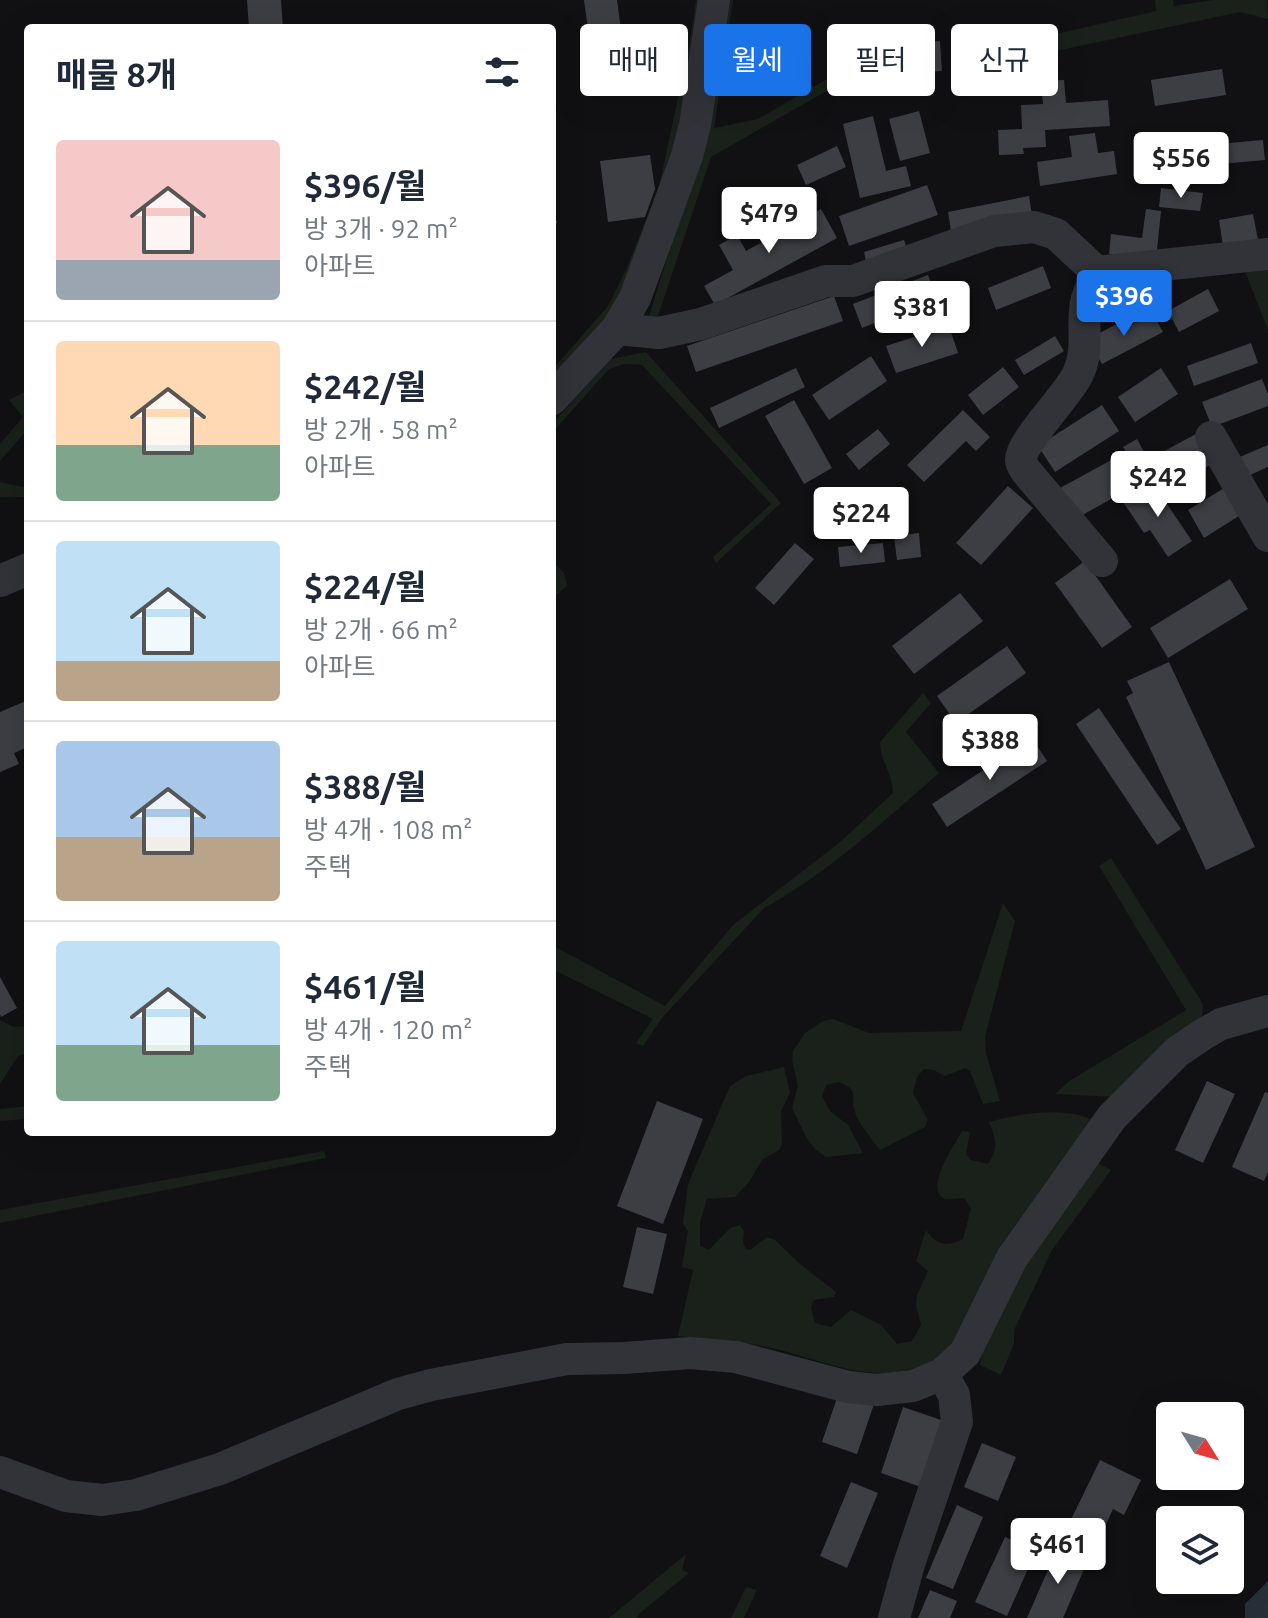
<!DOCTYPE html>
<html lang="ko">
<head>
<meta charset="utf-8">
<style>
	body { margin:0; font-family:Ubuntu,"Noto Sans KR",sans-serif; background:#f2f2f3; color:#1f2937; height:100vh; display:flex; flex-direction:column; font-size:30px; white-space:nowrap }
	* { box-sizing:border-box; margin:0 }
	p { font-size:26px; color:#747a83 }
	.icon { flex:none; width:44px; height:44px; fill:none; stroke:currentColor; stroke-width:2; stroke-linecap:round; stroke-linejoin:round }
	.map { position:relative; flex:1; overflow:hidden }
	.side { position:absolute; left:24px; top:24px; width:532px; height:1112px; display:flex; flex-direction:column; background:#fff; border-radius:8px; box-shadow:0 8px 32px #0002 }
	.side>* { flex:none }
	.guide { position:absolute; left:580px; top:24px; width:568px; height:72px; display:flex; gap:16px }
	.needle { width:52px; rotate:127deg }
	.fabs { position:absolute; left:1156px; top:1402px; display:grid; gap:16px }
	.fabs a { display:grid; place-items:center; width:88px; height:88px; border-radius:8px; background:#fff; box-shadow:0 8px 32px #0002; font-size:40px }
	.price { position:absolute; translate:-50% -68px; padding:0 18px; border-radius:8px; background:#fff; color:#222; font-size:26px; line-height:52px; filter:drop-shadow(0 2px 4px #0008) }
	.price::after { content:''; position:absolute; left:50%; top:48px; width:24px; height:18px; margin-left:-12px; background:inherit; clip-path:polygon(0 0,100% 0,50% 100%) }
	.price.selected { background:#1a73e8; color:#fff }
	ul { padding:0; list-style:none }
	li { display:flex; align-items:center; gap:24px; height:200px; padding:0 32px }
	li+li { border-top:2px solid #e0e1e3 }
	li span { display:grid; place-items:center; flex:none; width:224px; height:160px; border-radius:8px; color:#555 }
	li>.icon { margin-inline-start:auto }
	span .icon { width:96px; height:96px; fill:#fffc; stroke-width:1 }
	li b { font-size:34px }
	h2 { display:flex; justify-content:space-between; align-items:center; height:96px; padding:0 32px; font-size:34px }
	.chip { padding:0 28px; border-radius:8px; background:#fff; box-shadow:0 8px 32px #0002; font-size:28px; line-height:72px }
	.chip.selected { background:#1a73e8; color:#fff }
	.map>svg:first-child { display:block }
</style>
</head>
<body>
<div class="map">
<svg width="1268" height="1618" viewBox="0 0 1268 1618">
	<rect width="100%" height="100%" fill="#111113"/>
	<!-- green -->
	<path fill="#19211a" d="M696,0H704L678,138L616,308L552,379V370L608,306L625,272L659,187L689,46Z
		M725,0H733L714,128L758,119L858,61V73L711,157L657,319L648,320L681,212Z
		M1155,0H1173L1174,6L1213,0H1267L1268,19L1240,12L1023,58L1021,42L1156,11Z
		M1268,264V330L1243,266Z
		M646,352L781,503L716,563L713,557L771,504L642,365L624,364L609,369L552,433V424L611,359Z
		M28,390V429L0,461V444L23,417L9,400Z
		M0,482L28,488V497H0Z
		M552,561L564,573L567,586L552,599Z
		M923,693L931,703L906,732L939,773C885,820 827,874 764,908L662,1018L643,1046L636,1043L653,1019L552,969V945L665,1006L733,925L839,843L893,793C893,775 880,760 880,742Z
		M1111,858L1203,1004L1201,1024L1117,1097L1055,1094L1068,1082L1186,1010L1099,866Z
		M1003,903L1015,921L985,1037L986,1053L1000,1101L983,1104L970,1071L965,1068L945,1076L934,1070L924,1069L917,1077L913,1093L928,1120L925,1127L880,1150C872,1139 859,1125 855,1112C849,1096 862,1092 839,1082L826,1085L822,1096L830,1111L848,1125L863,1153L826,1157L815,1149L806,1137L792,1108L798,1086L792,1060L793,1051L805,1033L823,1021L833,1019L869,1033L961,1031Z
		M0,1020L14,1027L28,1026V1053L18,1056L0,1084Z
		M784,1067L790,1093L781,1111L782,1144L779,1150L762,1160L749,1182L735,1197L707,1199L700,1222V1246L709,1250L730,1228L740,1225L744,1232L743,1243L746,1249L750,1250L767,1237L775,1240L801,1265L836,1292L834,1297L814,1300L811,1308L815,1323L831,1327L851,1310L881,1325L897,1344L912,1341L921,1325L916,1305L917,1295L928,1271L916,1261L926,1230C937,1246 946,1247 963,1239L971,1208L964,1198C958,1198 950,1200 945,1199C923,1190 955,1144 962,1131L970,1132L966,1154L971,1160L988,1164C999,1149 996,1139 989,1122C1018,1114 1064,1106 1092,1120L948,1353C882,1391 844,1366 776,1349C744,1341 711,1339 678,1336L693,1270L682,1267L688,1231L683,1224L688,1184L730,1086L746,1076Z
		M28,1106V1119L0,1121V1109Z
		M324,1151L326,1158L0,1223V1210Z
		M1094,1161L1111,1170L1052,1250L1014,1330V1344L1001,1375L980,1365L985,1340L994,1313Z
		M686,1554L682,1570L689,1573L640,1613L637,1618H609Z
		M746,1587L757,1590L744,1618H731Z"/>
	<!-- water -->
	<path fill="#273038" d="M1268,1581V1618H1245V1604Z"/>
	<!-- building -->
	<path fill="#3d3e43" d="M247,0H281L283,28H249Z
		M584,0H617L625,59L593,64Z
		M969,34L972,57L955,59L951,36Z
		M940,41L942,71L881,75L879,46Z
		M1222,69L1226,95L1155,106L1151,80Z
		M1064,80L1066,103L1108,100L1110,126L1045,130L1046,147L1023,148L1024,154L999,155L998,130L1022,129L1021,105L1043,104L1041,81Z
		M919,111L930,153L900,161L889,119Z
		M873,116L886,171L906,166L911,186L860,198L843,124Z
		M1095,133L1098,153L1114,151L1117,174L1040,186L1037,162L1072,157L1069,136Z
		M1263,140L1265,160L1209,165L1207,145Z
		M837,146L846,167L806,185L797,165Z
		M650,155L655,189L645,217L608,222L600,161Z
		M927,185L938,215L849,246L839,216Z
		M1161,188L1203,193L1200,211L1159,207Z
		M1029,196L1032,215L951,231L948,212Z
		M552,203L557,223L552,224Z
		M821,209L837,238L715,305L704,286L733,270L719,245L737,235L746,251Z
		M1146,209L1161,211L1156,259L1109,254L1111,234L1142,238Z
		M1253,214L1258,240L1223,246L1219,220Z
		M904,240L908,252L867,265L864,252Z
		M1043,266L1051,288L996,310L988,288Z
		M928,275L937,298L862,328L853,304Z
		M1208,289L1219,311L1179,332L1168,311Z
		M834,296L843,321L696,372L687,346Z
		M1153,314L1163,332L1102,364L1088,339L1117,324L1120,331Z
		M949,326L958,353L896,373L886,346Z
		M1055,336L1064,351L1024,375L1015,360Z
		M1251,343L1258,363L1194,386L1187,366Z
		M871,356L887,381L829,420L812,395Z
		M1003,367L1019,387L983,415L968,395Z
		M796,368L805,387L719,428L710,408Z
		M1161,368L1178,394L1135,422L1118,397Z
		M1262,379L1268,394V406L1212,427L1202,402Z
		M794,400L832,468L804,484L765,416Z
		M1102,405L1119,431L1055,472L1038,446Z
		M963,410L990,437L976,451L966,441L924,482L907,465Z
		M878,429L890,444L859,470L846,454Z
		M1196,434L1212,464L1171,486L1155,456Z
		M1137,439L1156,474L1077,518L1060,488L1126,452L1123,447Z
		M1268,445V467L1243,478L1235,459Z
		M1152,482L1192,541L1168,557L1150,530L1144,533L1123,502Z
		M1008,486L1033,508L981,565L956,543Z
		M1226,487L1242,514L1204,538L1188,510Z
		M919,533L921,557L897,560L894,536Z
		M795,543L814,559L774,605L755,588Z
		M883,543L885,562L840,567L838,547Z
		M1085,561L1132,627L1102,648L1055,583Z
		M1230,579L1248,609L1168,658L1150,628Z
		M960,593L983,621L914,674L892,646Z
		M1007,646L1026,673L956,723L937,696Z
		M1169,662L1255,847L1206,870L1126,697L1133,693L1127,681Z
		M28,700V747L14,753L19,764L0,772V712Z
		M1099,708L1181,829L1157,845L1076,724Z
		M1032,738L1047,761L947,827L932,804Z
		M0,977L17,1008L1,1017L0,1014Z
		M1207,1081L1235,1094L1203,1163L1175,1150Z
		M1265,1092L1268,1093V1172L1264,1181L1232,1167Z
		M657,1101L703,1119L663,1224L617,1206Z
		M637,1227L667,1234L653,1294L623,1287Z
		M839,1392L874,1404L857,1454L822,1442Z
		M903,1407L944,1421L921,1487L881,1473Z
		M982,1443L1016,1457L998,1501L964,1487Z
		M1100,1460L1141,1480L1124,1515L1113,1509L1097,1544L1066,1530Z
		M851,1482L878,1493L847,1568L820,1556Z
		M957,1505L983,1517L953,1589L926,1578Z
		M1005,1537L1036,1551L1007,1616L975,1602Z
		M1058,1547L1088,1560L1063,1618H1027Z
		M930,1590L957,1601L950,1618H918Z"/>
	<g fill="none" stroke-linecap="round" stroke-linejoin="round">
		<!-- minor -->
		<path stroke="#323338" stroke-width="32" d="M617,329L659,333L701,324L826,281H853L994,231L1034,227L1056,234L1100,275
			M552,399L617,329L635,298L687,156L695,125L714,0
			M1211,437L1268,536
			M1102,561L1026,471C1024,468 1021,464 1021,460C1019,444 1069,394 1078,374C1095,338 1069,302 1105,271L1268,254
			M0,581L28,569
			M0,1472L66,1496L102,1500L136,1495L220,1469L398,1394L431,1385L567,1359L624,1358L690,1353L736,1357L848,1387L877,1390L913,1386L942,1374L965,1353L1012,1258L1112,1117L1177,1052L1202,1035L1221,1024L1268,1011
			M894,1618L909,1564L957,1422L954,1395L942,1374"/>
	</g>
</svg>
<div class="fabs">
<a><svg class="needle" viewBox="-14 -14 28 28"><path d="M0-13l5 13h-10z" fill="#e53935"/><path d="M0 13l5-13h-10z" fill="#747a83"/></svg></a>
<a><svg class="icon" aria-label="layers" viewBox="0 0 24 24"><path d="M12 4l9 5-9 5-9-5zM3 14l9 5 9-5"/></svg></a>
</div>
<b class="price" style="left:1181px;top:200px">$556</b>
<b class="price" style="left:769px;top:255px">$479</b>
<b class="price selected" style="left:1124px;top:338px">$396</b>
<b class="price" style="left:922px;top:349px">$381</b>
<b class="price" style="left:1158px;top:519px">$242</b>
<b class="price" style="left:861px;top:555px">$224</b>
<b class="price" style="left:990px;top:782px">$388</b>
<b class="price" style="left:1058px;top:1586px">$461</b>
<div class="guide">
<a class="chip">매매</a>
<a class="chip selected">월세</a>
<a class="chip">필터</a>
<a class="chip">신규</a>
</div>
<section class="side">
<h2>매물 8개<svg class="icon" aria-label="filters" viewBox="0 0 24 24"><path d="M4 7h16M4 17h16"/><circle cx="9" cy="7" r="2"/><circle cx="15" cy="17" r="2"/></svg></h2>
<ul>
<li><span style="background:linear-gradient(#f6c9c9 75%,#9aa5b1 0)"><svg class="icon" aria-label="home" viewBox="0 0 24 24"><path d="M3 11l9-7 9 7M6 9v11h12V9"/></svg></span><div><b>$396/월</b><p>방 3개 · 92 m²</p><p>아파트</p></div></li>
<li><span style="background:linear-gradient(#ffd9b3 65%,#7fa58c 0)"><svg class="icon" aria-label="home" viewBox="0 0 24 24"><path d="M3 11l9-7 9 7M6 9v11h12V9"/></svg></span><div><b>$242/월</b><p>방 2개 · 58 m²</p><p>아파트</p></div></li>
<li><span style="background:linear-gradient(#bfe0f5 75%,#b9a48a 0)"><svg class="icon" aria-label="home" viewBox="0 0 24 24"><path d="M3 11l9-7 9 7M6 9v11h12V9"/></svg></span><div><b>$224/월</b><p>방 2개 · 66 m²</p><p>아파트</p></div></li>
<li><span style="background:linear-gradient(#a9c7e8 60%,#b9a48a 0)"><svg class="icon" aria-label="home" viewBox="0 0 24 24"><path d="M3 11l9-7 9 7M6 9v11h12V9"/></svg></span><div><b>$388/월</b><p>방 4개 · 108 m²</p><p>주택</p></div></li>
<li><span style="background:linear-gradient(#bfe0f5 65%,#7fa58c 0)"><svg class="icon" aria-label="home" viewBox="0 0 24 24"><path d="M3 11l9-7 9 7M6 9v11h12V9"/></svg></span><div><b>$461/월</b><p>방 4개 · 120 m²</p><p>주택</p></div></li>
</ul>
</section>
</div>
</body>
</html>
